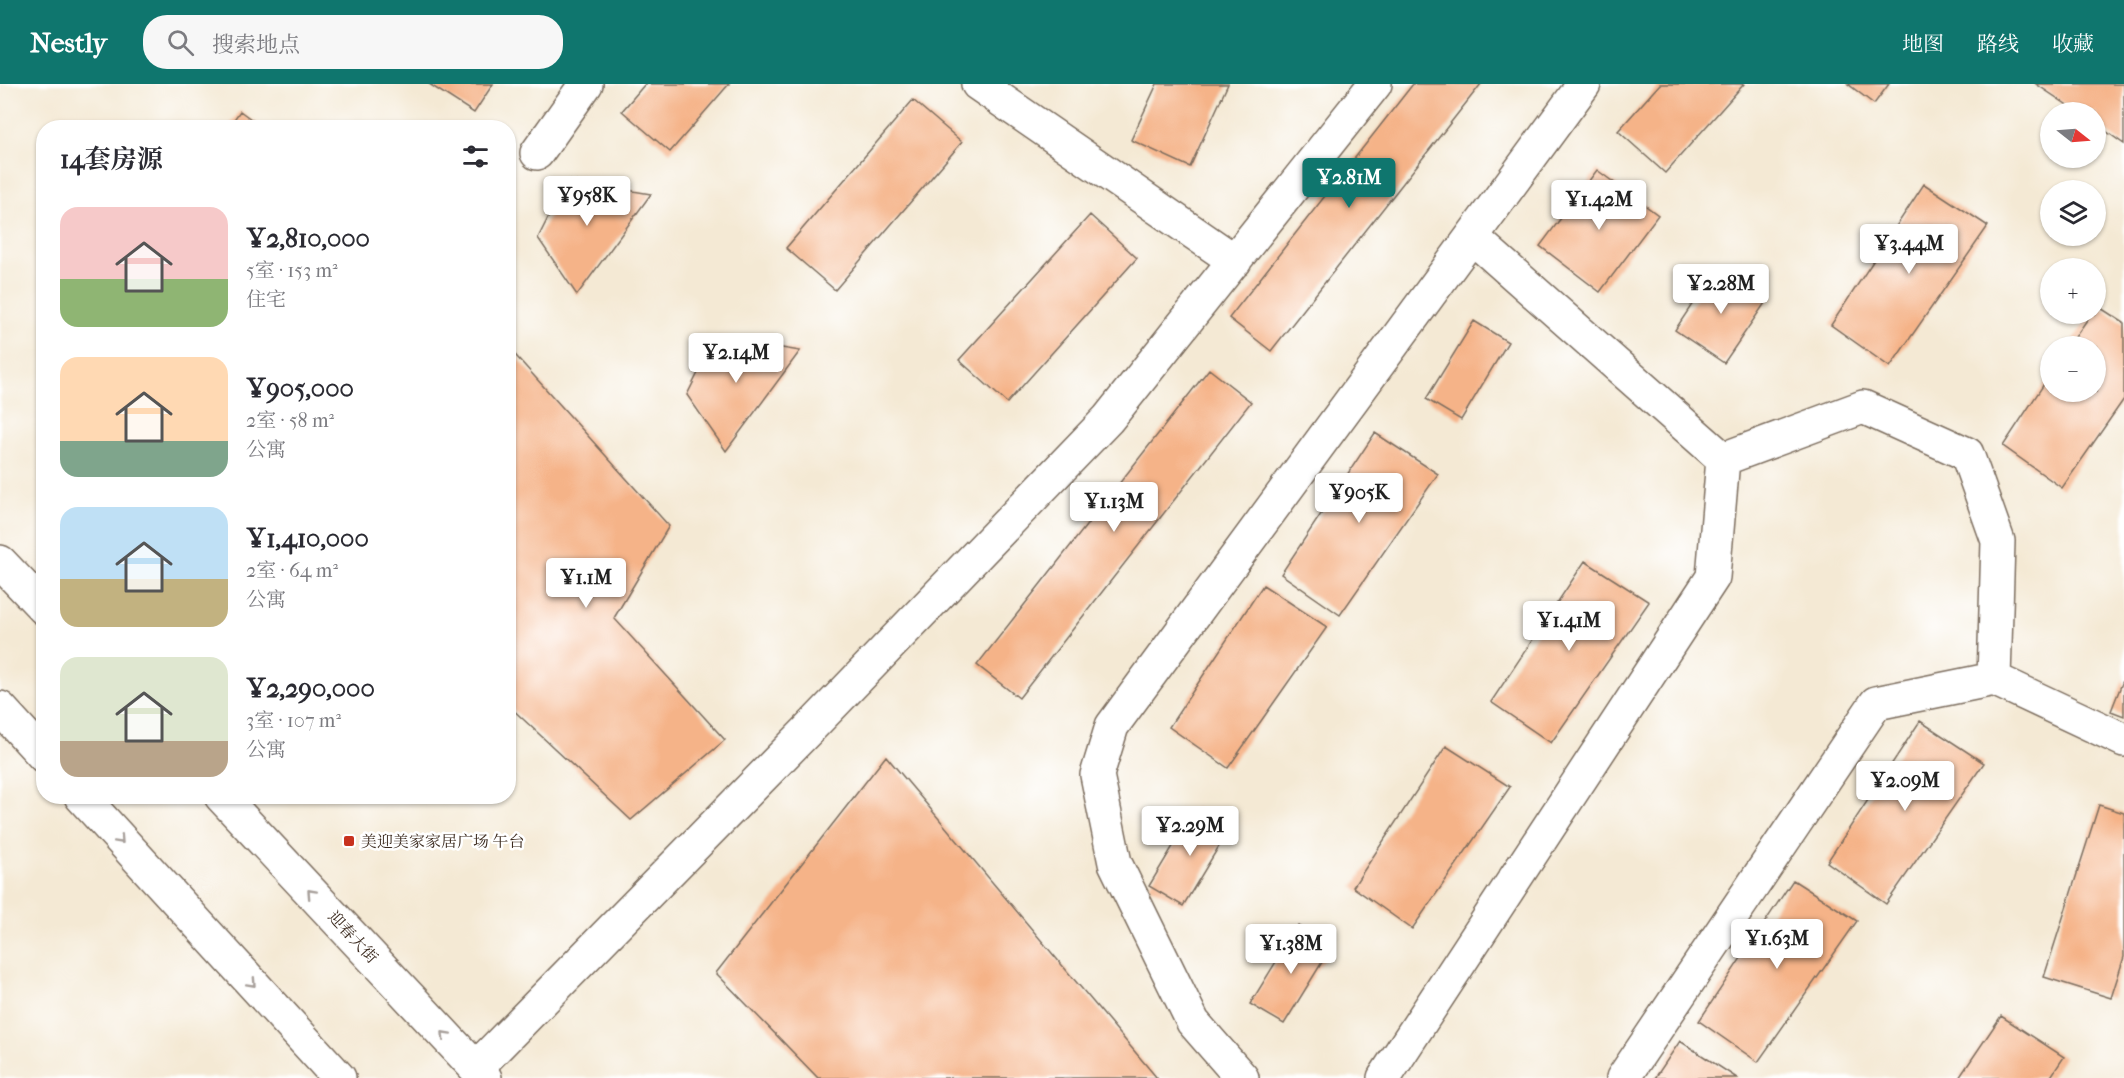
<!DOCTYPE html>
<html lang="zh">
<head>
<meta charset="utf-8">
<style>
	body { margin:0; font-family:"IM FELL French Canon","Noto Serif SC",serif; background:#f7f7f7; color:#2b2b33; height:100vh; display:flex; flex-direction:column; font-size:22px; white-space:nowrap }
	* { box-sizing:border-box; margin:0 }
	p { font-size:20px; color:#7c7c81 }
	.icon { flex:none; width:33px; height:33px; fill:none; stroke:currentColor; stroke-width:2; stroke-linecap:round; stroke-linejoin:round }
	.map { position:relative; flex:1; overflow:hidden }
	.sheet { position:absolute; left:36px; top:36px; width:480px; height:684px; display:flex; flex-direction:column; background:#fff; border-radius:24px; box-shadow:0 2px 4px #0004 }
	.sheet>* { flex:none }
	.needle { width:39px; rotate:107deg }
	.buttons { position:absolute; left:2040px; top:18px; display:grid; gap:12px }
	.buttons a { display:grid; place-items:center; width:66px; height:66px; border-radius:50%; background:#fff; box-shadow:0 2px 4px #0004; font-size:30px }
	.price { position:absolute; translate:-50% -51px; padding:0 14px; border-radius:6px; background:#fff; color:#222; font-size:20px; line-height:39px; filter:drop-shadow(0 2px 3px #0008) }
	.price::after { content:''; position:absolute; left:50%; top:36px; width:18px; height:14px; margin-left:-9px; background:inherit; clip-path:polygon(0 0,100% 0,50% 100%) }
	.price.selected { background:#0f766e; color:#fff }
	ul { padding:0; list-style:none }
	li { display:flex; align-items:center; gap:18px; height:150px; padding:0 24px }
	li span { display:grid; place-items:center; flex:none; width:168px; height:120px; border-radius:18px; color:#555 }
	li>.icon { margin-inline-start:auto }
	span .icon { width:72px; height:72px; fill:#fffc; stroke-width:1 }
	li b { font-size:26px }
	h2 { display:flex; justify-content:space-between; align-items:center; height:72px; padding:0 24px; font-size:26px }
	header { display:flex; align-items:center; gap:36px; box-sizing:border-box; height:84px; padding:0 30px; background:#0f766e; color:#fff }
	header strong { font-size:28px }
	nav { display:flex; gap:33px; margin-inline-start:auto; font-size:21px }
	.search { width:420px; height:54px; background:#f7f7f7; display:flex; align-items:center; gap:15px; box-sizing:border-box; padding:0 21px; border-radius:24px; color:#7c7c81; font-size:22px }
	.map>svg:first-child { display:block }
</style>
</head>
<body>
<header>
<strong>Nestly</strong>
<div class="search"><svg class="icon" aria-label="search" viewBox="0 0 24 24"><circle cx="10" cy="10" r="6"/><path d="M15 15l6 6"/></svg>搜索地点</div>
<nav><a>地图</a><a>路线</a><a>收藏</a></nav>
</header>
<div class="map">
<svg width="2124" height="994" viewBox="0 0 2124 994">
	<rect width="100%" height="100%" fill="#fff"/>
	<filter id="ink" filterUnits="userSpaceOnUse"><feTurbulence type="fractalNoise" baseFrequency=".0167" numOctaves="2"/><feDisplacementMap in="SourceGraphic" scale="12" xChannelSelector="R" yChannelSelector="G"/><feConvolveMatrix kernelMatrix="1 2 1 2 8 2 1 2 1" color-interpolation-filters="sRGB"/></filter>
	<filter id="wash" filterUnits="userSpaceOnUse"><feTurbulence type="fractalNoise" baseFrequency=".008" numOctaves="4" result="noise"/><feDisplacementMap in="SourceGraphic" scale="24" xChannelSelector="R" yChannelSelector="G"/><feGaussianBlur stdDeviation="1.35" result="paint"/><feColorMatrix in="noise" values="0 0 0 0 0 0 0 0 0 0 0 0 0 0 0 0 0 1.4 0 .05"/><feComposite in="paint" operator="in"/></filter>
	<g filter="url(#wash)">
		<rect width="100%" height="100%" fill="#f4e9d4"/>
		<g id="blocks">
			<!-- building -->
			<path fill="#f5b388" d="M429,0H493L474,29Z
				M645,0H729L670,68L622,27Z
				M1157,0H1228L1190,83L1131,56Z
				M1413,0H1481L1271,267L1229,234Z
				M1660,0H1744L1665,89L1618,47Z
				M1848,0H1889L1874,20Z
				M2036,0H2124V60L2096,40V28H2078Z
				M913,16L962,58L835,206L786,164Z
				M240,27L263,44H228Z
				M1597,86L1658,131L1600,208L1540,162Z
				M567,96L651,110L577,211L538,154Z
				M1924,100L1988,142L1890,283L1831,241Z
				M1090,131L1137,174L1007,319L959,276Z
				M1717,183L1767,216L1724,279L1675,246Z
				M2096,221L2124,239V315L2062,404L2003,362L2050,291V308H2096V262H2069L2091,230H2096Z
				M1474,237L1508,258L1461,336L1426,315Z
				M716,253L800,267L726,367L687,311Z
				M508,263L669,442L614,534L725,656L631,736L508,621Z
				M1209,285L1251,318L1019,614L977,581Z
				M1375,349L1438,390L1340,531L1281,490Z
				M1585,477L1649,518L1551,659L1491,618Z
				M1263,501L1327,543L1228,684L1169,643Z
				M2124,594V632L2111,627Z
				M1920,637L1984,679L1886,820L1827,778Z
				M1446,662L1510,703L1412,845L1353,803Z
				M886,672L1157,994H818L716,889Z
				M2099,721L2124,729V873L2111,914L2044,893Z
				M1196,724L1230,744L1183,822L1149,802Z
				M1793,796L1857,837L1758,978L1699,937Z
				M1298,842L1332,862L1284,940L1250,920Z
				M2001,932L2064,973L2050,994H1959Z
				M1680,957L1737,994H1655Z"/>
		</g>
	</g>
	<g filter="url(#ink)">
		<use href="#blocks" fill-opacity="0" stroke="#7c6d5e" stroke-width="1.5"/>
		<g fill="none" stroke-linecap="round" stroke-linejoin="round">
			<defs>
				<path id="minor" d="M978,0L1235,177
					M537,69L586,0
					M1723,375L1863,323L1967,370L1998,457L1994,595
					M476,984L810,644L1108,335L1375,0
					M1242,994L1193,938L1115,779L1097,691L1112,642L1584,0
					M1384,994L1713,493L1723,375L1472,153
					M1623,994L1876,619L1994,595L2124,656"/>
				<path id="major" d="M0,478L44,524
					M0,624L44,672
					M81,712L339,994
					M221,712L485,994"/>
			</defs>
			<!-- minor casing -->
			<use href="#minor" stroke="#7c6d5e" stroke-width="36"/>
			<!-- major casing -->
			<use href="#major" stroke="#7c6d5e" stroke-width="36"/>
			<!-- minor -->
			<use href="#minor" stroke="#fff" stroke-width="33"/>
			<!-- major -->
			<use href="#major" stroke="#fff" stroke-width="33"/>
		</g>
		<!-- one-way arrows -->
		<defs><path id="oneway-chevron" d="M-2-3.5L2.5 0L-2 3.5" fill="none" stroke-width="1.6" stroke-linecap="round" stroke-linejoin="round" transform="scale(1.5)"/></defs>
		<g stroke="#a79f9a">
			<use href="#oneway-chevron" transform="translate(120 756) rotate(47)"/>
			<use href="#oneway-chevron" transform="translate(311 809) rotate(-133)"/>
			<use href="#oneway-chevron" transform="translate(252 899) rotate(47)"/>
			<use href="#oneway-chevron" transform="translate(445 951) rotate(-133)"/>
		</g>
	</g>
	<!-- markers -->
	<rect fill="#c8321e" stroke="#fff" stroke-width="2" x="343" y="751" width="12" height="12" rx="3"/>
	<g text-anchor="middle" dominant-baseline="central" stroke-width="5" stroke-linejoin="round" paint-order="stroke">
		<!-- poi labels -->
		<g font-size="16" fill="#3b2a1e" stroke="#fff" text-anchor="start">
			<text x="361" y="757">美迎美家家居广场 午台</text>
		</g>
		<!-- street labels -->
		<g font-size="16" fill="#3b2a1e" stroke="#fff">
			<text transform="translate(353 853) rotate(47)">迎春大街</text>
		</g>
	</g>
</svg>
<div class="buttons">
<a><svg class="needle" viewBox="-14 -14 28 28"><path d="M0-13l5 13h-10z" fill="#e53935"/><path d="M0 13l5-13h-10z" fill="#7c7c81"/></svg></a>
<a><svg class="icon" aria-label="layers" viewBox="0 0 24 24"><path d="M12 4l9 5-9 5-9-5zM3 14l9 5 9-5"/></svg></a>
<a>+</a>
<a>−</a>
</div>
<b class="price selected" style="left:1349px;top:125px">¥2.81M</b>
<b class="price" style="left:587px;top:143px">¥958K</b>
<b class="price" style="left:1599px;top:147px">¥1.42M</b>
<b class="price" style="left:1909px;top:191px">¥3.44M</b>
<b class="price" style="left:1721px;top:231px">¥2.28M</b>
<b class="price" style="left:736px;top:300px">¥2.14M</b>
<b class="price" style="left:1359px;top:440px">¥905K</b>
<b class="price" style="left:1114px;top:449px">¥1.13M</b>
<b class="price" style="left:586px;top:525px">¥1.1M</b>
<b class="price" style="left:1569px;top:568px">¥1.41M</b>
<b class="price" style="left:1905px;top:728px">¥2.09M</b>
<b class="price" style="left:1190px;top:773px">¥2.29M</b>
<b class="price" style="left:1777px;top:886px">¥1.63M</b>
<b class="price" style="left:1291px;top:891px">¥1.38M</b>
<section class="sheet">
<h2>14套房源<svg class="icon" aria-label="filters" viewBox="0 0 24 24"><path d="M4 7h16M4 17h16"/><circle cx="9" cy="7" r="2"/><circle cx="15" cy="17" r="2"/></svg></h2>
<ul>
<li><span style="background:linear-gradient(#f6c9c9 60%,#8fb573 0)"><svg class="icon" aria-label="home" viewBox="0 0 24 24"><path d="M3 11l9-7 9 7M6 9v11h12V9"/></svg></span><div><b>¥2,810,000</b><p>5室 · 153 m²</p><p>住宅</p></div></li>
<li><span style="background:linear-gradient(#ffd9b3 70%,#7fa58c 0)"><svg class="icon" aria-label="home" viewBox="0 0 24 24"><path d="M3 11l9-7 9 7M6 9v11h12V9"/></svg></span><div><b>¥905,000</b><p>2室 · 58 m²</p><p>公寓</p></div></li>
<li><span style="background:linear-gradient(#bfe0f5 60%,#c2b280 0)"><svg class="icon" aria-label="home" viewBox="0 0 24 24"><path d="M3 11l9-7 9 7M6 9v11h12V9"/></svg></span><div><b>¥1,410,000</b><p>2室 · 64 m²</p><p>公寓</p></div></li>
<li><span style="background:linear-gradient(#dfe7d0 70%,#b9a48a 0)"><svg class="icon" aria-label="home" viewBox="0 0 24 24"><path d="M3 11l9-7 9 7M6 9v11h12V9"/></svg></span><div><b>¥2,290,000</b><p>3室 · 107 m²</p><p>公寓</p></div></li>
</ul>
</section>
</div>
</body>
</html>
